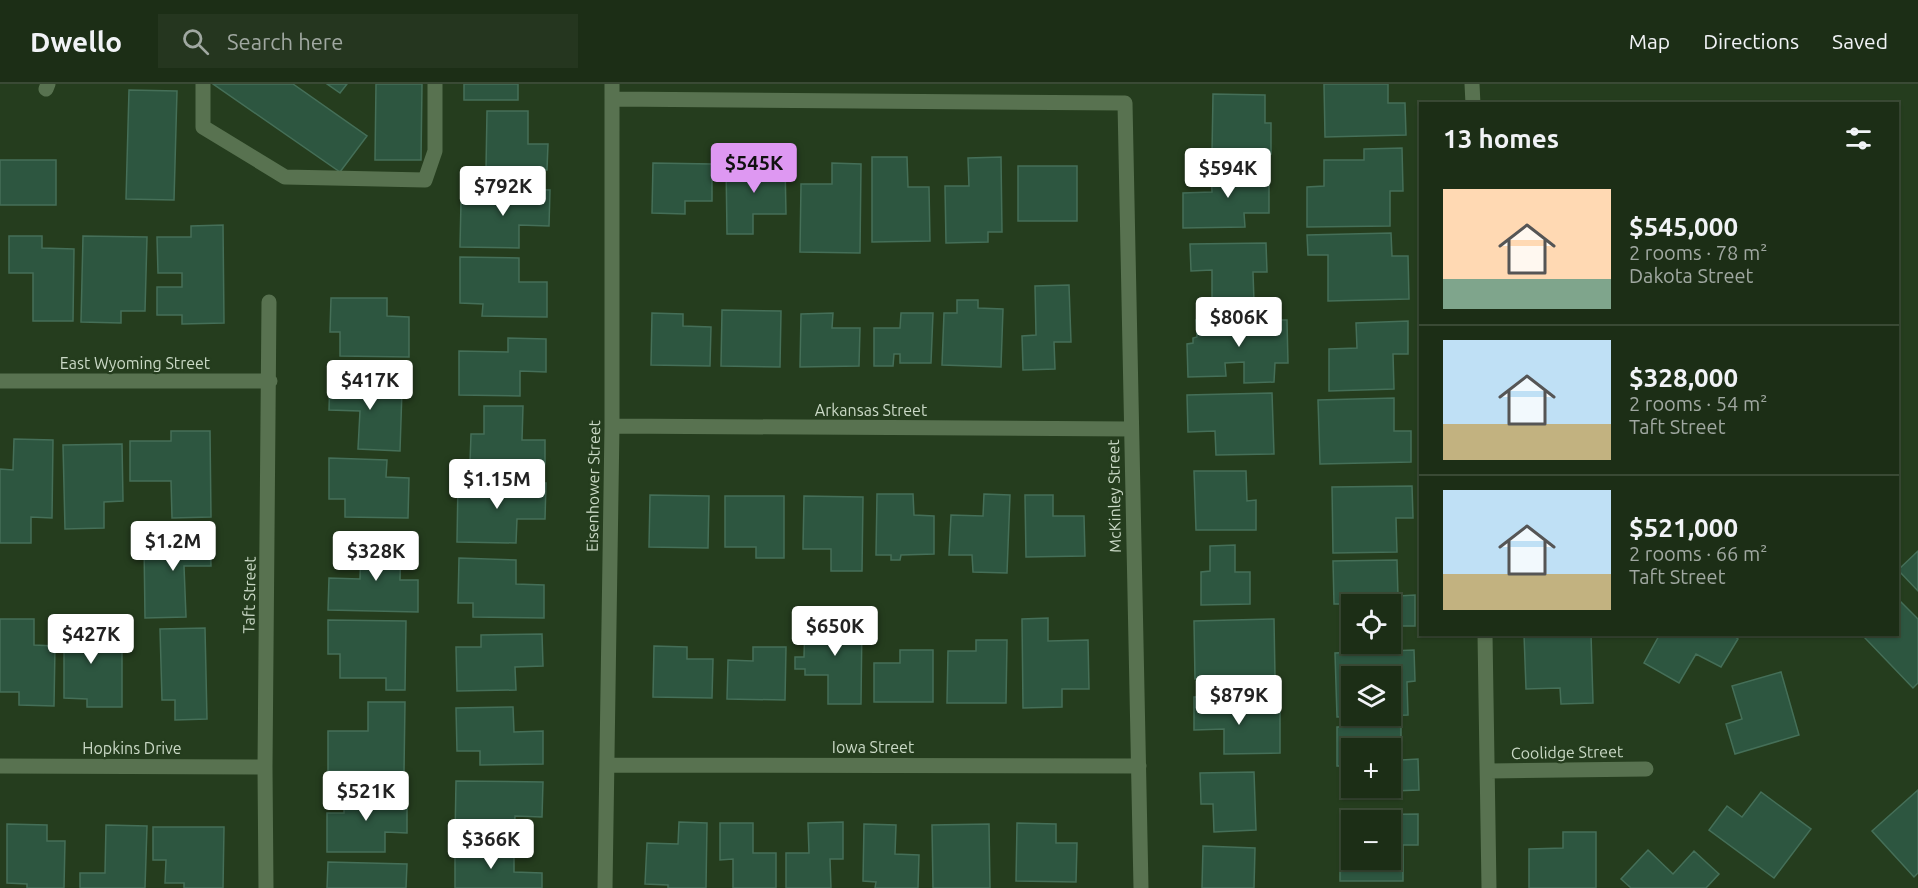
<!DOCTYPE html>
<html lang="en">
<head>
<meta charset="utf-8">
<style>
	body { margin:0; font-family:Ubuntu,sans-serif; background:#25361f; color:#f1f3f6; height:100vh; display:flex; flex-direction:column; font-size:22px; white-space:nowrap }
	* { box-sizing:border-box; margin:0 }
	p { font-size:20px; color:#a0a8a1 }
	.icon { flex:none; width:33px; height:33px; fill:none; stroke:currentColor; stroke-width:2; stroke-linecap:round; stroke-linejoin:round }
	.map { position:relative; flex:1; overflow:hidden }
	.sheet { position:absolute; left:1419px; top:18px; width:480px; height:534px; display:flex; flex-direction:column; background:#1c2e16; border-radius:0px; box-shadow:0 2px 4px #0004,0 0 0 2px #3a4a35 }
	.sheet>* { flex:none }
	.controls { position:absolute; left:1341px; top:510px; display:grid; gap:12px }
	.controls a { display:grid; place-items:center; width:60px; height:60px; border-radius:0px; background:#1c2e16; box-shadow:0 2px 4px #0004,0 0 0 2px #3a4a35; font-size:30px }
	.price { position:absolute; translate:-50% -51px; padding:0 14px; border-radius:6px; background:#fff; color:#222; font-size:20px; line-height:39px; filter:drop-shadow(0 2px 3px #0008) }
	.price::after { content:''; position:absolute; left:50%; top:36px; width:18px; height:14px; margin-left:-9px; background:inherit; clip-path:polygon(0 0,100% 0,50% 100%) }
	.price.active { background:#de98f2; color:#111 }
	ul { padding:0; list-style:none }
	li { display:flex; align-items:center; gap:18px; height:150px; padding:0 24px }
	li+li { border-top:2px solid #3a4a35 }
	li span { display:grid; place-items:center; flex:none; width:168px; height:120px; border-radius:0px; color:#555 }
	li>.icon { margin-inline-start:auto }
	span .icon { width:72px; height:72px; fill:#fffc; stroke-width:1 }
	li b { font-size:26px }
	h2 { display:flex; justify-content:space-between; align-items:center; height:72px; padding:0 24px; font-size:26px }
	header { display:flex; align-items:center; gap:36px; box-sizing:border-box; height:84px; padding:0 30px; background:#1c2e16; border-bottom:2px solid #3a4a35 }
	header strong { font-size:28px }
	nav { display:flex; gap:33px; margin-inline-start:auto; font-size:21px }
	.search { width:420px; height:54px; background:#25361f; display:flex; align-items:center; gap:15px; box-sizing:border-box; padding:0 21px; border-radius:0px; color:#a0a8a1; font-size:22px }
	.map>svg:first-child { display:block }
</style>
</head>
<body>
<header>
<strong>Dwello</strong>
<div class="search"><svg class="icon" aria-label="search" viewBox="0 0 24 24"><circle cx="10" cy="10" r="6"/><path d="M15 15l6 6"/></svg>Search here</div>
<nav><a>Map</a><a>Directions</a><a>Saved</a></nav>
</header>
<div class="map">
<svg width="1918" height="804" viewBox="0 0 1918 804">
	<rect width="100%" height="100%" fill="#253d1e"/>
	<!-- building -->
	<path fill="#2d5640" stroke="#456f58" stroke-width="1.5" fill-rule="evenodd" d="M213,0H293L367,52L340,88Z
		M327,0H347L340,9Z
		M376,0H422L421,76H375Z
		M464,0H518V16H464Z
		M1324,0H1388V19H1405L1406,51L1325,53Z
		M129,6L177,7L174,116L126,115Z
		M1213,10L1265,11V39H1271V70L1212,69Z
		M487,27H528V60H548L547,86L486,85Z
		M1402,64L1403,107H1390V142L1307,143V103L1324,102V76H1364V65Z
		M872,73H907L908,103H929L930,157L872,158Z
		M1001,73L1002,148H988V158L946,159L945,102H969L968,74Z
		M0,76H56V121H0Z
		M653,79L712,80V117H685V130L652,129Z
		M726,79H785L786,130H753V150H727Z
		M832,79L861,80L860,169L800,168L801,100H832Z
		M1018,82H1077V137H1018Z
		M1269,84V129H1244L1245,143L1183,144V109L1212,108L1211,86Z
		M483,104L550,106L549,142L519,141V164L460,163L461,118H483Z
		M223,141L224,239L182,240V231H157V203H182V189H158L157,153H191V142Z
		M1391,149L1392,172H1408L1409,215L1328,217V171H1308L1307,151Z
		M9,152H42V164L74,165L73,237H33V189H9Z
		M83,152L147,153L145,227H121V239L81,238Z
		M1266,159L1267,188H1253L1254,218H1212V186L1191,187L1190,160Z
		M460,173L519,174V198H547V233L482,232L483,220L460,219Z
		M1069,201L1071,258H1054L1055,285L1023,286L1022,252L1036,251L1035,202Z
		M331,214H387V232L409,233V273L340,272V248H330Z
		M957,216H978V224L1003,225L1001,283L942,281L944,229H957Z
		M722,226L781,227L780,283L721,282Z
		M652,229L683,230V242L711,243L710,282L651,281Z
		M833,229L832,244H860L859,282L800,283L801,230Z
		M901,229H933L931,279H900V270H894L893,282H874V244H900Z
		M1196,236H1287L1288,279H1275L1274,298L1244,299V278L1225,279L1226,292L1188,293L1187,260L1193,259V254L1197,253Z
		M1408,237V270H1393L1394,305L1329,307V265L1357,264L1356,239Z
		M508,254L546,255V288L520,287V312L459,311V267L508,268Z
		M330,293L378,295V305L402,306L400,367L358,365L360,327L329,326Z
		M1272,309L1274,370L1216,371L1215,347L1188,348L1187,311Z
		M1394,314V347H1411V378L1320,380L1318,316Z
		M484,322H523L522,356H545V380L470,379L471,350H484Z
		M171,347H210L211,433L172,434L171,397H130V357H171Z
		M14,355L53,356L52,434L31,433V459H0V385L13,386Z
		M122,360L123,417L104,418V444L65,445L63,361Z
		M329,374L387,376L386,393L409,394L408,434L345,433V415H329Z
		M1194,387H1246L1247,417L1256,416V446H1196Z
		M458,398L546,399L545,435H517L516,459L457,458Z
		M1412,402L1413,434H1396L1397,468L1333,469L1332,403Z
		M877,410H913L914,431L934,432V470L901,471L900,476H891V471H876Z
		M984,410L1010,411L1007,489L973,488L972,471H949L951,431L983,432Z
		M650,411L709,412L708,464L649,463Z
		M1025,411H1053V432H1084L1085,472L1026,473Z
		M725,412H784V474H756V463H725Z
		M804,412L863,413L862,487H831V465H803Z
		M210,446L211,482H184L186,533L145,534L144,459L177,458L176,447Z
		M361,455L401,456L400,496H418V528L328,526L329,494L360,495Z
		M1235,461V488H1250V520L1201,521V488L1210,487V462Z
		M1918,467V507L1898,486Z
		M459,474L516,476V500L544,501V534L473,533V519H458Z
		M1397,476L1398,512L1415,511V542H1390V520H1352V543H1346L1345,520H1334L1333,477Z
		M1900,517L1918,535V599L1913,604L1863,552L1898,550V519Z
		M1048,534V557L1088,556L1089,605H1062V623L1023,624L1022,535Z
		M0,535H34V561L55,562L54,622L19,621V608H0Z
		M805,535H862L861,620H828V591H805V585H795V573H804Z
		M1274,535L1275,593L1195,595L1194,537Z
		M64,536H102V563H122V623H87V615L64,614Z
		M328,536L406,537L405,606H386V594H340V570H328Z
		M205,544L207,635L175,636V616H162L160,545Z
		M542,550L543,582L515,583L516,606L457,607L456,563H481V551Z
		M1524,550H1591L1593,619L1561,620L1560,604L1526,605Z
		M1660,550H1731L1738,555L1721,583L1696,570L1679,599L1644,579Z
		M976,556H1007L1006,619H947L948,567H976Z
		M654,562L687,563V575H713L712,614L653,613Z
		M753,563H786L785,616L727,615L728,576L753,577Z
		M900,566H933V618H874V579H900Z
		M1414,566L1415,597L1407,598L1408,631L1337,633L1335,569ZM1352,592H1390V632H1352Z
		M1781,588L1799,651L1735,670L1726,640L1742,635L1732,602Z
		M1230,612L1231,626L1280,625V669L1224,670V645L1194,646V613Z
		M368,618H405L404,688L328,687V647H368Z
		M513,623L514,648L543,647V680L480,681V667H457L456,624Z
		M1401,642V676L1418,675L1419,706L1366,708V704H1390V664H1352V682H1337V643Z
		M1254,688L1256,746L1214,748L1213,720H1201L1200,689Z
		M456,697L543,698L542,733L515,732L514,754L455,753Z
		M1918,706V789L1914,793L1872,747Z
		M1761,708L1811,745L1774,794L1709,746L1727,722L1742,733Z
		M344,709L407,710V749L385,748V768H327V729H344Z
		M1418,730V761H1403V797H1340V731ZM1352,736H1390V776H1352Z
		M679,738L707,739L706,804H668V801L645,800L647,759L678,760Z
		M843,738V775H830L831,804H786V769H809L808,739Z
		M720,739H753V769H776V804H733V775L720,776Z
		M1017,739L1056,740V759H1077L1076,798L1016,797Z
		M7,740L47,741V757H65L64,804H27V800L7,799Z
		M864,740L896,741L895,770L919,771L918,804H875L876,798L863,797Z
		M989,740L990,804H933L932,741Z
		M106,741L147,742L145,804H80V789H105Z
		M153,743H224L223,804H184V799H165L166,776H153Z
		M1563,748H1596V804H1529V765L1563,764Z
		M1203,762L1255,764L1254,804H1202Z
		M455,764L514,765V788L542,789V804H455Z
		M1648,766L1673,790L1694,767L1719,790L1706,804H1631L1621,795Z
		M328,778L407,780L406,804H327Z"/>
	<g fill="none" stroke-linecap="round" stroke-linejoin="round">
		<!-- minor -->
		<path stroke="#587250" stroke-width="15" d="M203,0V43L285,93L425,96L435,67V0
			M1472,0L1473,20
			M46,5L48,0
			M612,15L1125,19L1141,804
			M0,297H270
			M612,342L1130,345
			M1485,550L1489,804
			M607,681L1139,682
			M0,682L265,683
			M1489,687L1646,685
			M266,804L265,683L269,218
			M605,804L612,342V0"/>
	</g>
	<g text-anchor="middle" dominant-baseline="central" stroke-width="4.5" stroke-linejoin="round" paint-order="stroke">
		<!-- street labels -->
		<g font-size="16" fill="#cad9c6" stroke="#253d1e">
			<text x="135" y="279">East Wyoming Street</text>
			<text x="871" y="326">Arkansas Street</text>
			<text transform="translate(593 402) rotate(-89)">Eisenhower Street</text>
			<text transform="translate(1114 412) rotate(-91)">McKinley Street</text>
			<text transform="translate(249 511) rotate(-89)">Taft Street</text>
			<text x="873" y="663">Iowa Street</text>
			<text x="132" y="664">Hopkins Drive</text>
			<text transform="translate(1567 668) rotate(-1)">Coolidge Street</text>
		</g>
	</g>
</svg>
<div class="controls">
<a><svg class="icon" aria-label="locate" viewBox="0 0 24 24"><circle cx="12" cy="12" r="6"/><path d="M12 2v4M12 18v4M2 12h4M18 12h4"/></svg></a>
<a><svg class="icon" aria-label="layers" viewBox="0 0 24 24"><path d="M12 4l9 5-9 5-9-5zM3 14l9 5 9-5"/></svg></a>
<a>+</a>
<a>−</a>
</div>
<b class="price active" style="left:754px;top:110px">$545K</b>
<b class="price" style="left:1228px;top:115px">$594K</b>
<b class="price" style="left:503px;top:133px">$792K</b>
<b class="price" style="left:1239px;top:264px">$806K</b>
<b class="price" style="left:370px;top:327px">$417K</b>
<b class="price" style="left:497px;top:426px">$1.15M</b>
<b class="price" style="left:173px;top:488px">$1.2M</b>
<b class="price" style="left:376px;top:498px">$328K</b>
<b class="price" style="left:835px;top:573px">$650K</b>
<b class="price" style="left:91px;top:581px">$427K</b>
<b class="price" style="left:1239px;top:642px">$879K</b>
<b class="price" style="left:366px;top:738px">$521K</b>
<b class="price" style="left:491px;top:786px">$366K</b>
<section class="sheet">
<h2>13 homes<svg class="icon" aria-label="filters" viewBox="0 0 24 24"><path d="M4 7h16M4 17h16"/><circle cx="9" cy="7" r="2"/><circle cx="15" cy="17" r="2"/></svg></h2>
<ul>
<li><span style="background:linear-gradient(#ffd9b3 75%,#7fa58c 0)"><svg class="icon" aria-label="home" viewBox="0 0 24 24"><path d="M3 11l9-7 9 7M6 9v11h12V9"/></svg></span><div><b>$545,000</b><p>2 rooms · 78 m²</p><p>Dakota Street</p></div></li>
<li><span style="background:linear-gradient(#bfe0f5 70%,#c2b280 0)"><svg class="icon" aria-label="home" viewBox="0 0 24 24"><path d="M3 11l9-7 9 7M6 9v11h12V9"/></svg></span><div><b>$328,000</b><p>2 rooms · 54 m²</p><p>Taft Street</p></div></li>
<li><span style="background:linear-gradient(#bfe0f5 70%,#c2b280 0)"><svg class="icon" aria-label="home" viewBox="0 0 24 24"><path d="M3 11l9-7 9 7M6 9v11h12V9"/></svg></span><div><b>$521,000</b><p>2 rooms · 66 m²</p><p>Taft Street</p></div></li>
</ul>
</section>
</div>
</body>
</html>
